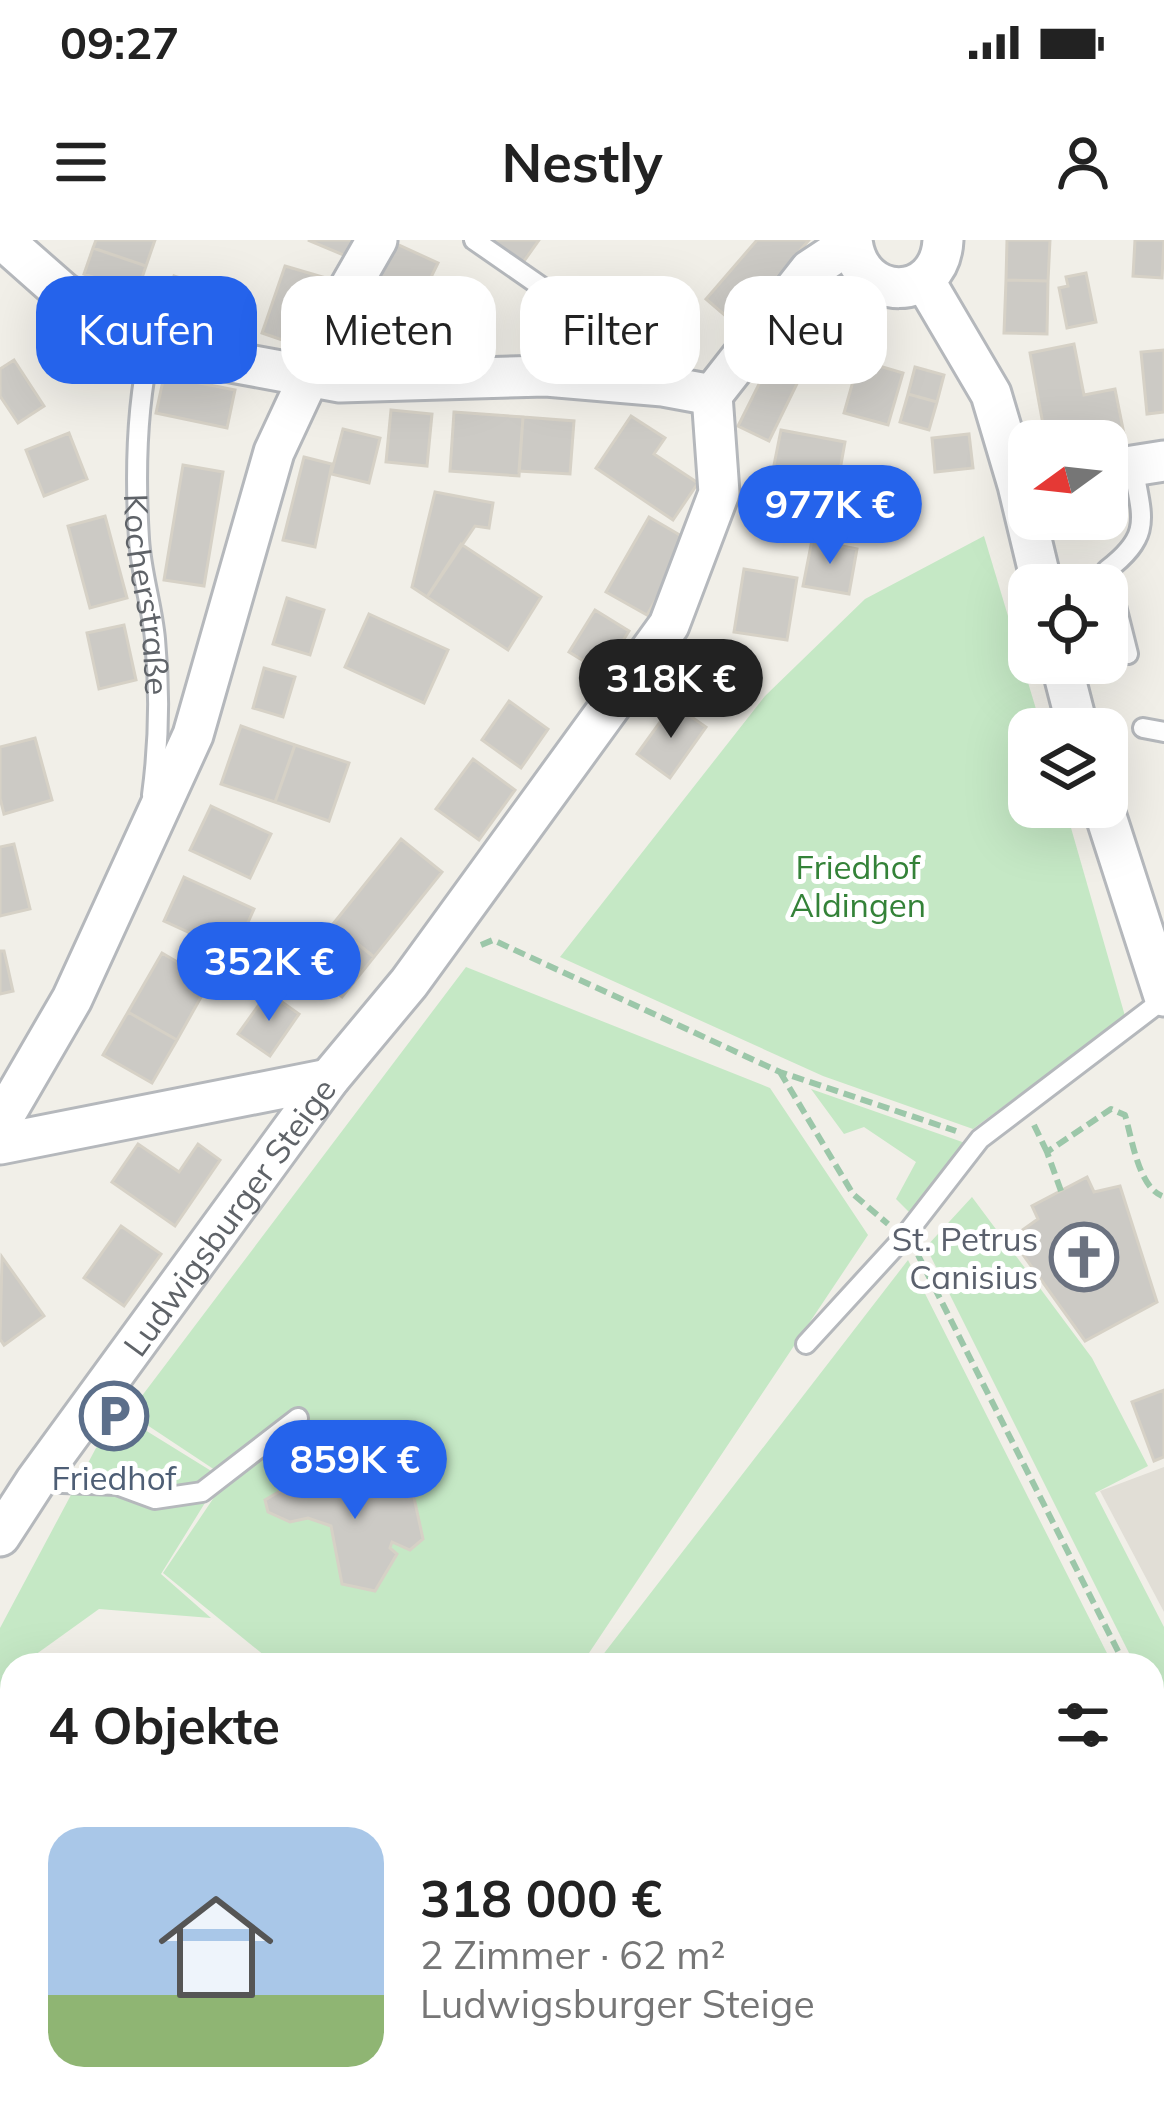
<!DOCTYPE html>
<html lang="de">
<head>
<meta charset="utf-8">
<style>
	body { margin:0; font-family:Mulish,sans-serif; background:#f2f2f2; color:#222; height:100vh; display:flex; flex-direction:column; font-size:45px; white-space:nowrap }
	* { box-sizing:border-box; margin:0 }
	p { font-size:39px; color:#767676 }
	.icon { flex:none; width:66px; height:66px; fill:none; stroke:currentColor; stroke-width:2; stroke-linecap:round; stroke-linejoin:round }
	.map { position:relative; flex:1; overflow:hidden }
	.panel { position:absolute; left:0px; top:1413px; width:1164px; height:468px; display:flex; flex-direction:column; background:#fff; border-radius:36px 36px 0 0; box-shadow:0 12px 48px #0002 }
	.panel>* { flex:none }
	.hud { position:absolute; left:36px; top:36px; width:1092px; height:108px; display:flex; gap:24px }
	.needle { width:78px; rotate:255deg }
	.tools { position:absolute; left:1008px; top:180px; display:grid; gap:24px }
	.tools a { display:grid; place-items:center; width:120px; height:120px; border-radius:24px; background:#fff; box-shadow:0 12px 48px #0002; font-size:60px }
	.price { position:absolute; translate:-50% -102px; padding:0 27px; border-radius:42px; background:#2563eb; color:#fff; font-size:39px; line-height:78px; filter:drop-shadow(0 3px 6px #0008) }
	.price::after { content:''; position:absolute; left:50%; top:72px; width:36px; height:27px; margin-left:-18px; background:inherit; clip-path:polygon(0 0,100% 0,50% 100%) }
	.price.active { background:#222; color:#fff }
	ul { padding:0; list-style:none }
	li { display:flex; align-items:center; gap:36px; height:300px; padding:0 48px }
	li+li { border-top:3px solid #e0e0e0 }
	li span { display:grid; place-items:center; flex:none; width:336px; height:240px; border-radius:36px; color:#555 }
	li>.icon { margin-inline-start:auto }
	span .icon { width:144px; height:144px; fill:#fffc; stroke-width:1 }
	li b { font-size:51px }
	h2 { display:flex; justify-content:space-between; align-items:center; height:144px; padding:0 48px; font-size:51px }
	.tag { padding:0 42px; border-radius:36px; background:#fff; box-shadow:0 12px 48px #0002; font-size:42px; line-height:108px }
	.tag.active { background:#2563eb; color:#fff }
	.status { display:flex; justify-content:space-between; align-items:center; height:84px; padding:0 60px; background:#fff; direction:ltr }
	.status svg { height:33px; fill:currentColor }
	header { display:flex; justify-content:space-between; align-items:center; height:156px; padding:0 48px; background:#fff; font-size:54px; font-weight:700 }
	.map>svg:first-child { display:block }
</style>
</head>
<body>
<div class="status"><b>09:27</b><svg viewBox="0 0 49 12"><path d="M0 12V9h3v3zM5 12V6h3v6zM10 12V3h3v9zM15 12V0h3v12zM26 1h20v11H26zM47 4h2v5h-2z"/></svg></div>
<header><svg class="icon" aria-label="menu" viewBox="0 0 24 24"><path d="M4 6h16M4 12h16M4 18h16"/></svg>Nestly<svg class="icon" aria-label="person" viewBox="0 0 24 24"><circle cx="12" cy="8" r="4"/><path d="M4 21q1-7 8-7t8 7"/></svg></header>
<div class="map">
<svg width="1164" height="1881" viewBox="0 0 1164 1881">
	<rect width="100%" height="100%" fill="#f1efe8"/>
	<!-- education -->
	<path fill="#e1ded6" d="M1164,1227V1372L1100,1251Z"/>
	<!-- green -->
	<path fill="#c5e8c5" d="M984,296L1042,489H1029V567H1065L1125,776L973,889L823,836L560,717L765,456L865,359Z
		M466,727L770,848L868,995L581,1425H276L163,1333L227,1238L129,1173Z
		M811,849L968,904L913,976L896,959L916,922L864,887L844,894Z
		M972,957L1092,1118L1148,1226L1095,1253L1164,1387V1467L1157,1469L1152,1460V1425H1135L926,1007Z
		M908,1020L1113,1425H595Z
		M124,1177L221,1237L161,1334L211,1378L99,1369L35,1415L31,1425H12V1464L0,1489V1388L96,1208Z
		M1164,1503V1881H841L834,1869H1152V1507Z
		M192,1869H816L823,1881H184Z"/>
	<!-- building -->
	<path fill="#cccac5" stroke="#d6d1c6" stroke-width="3" d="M96,0H155L146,26L93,8Z
		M308,0H361L353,19Z
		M388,0L438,23L417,66L368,43Z
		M489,0H539L522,24Z
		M757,0H809L736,85L706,59Z
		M1007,0H1050L1048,41L1006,40Z
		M1135,0H1164L1162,38L1133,36Z
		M93,8L146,26L137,53L84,34Z
		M285,26L326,38L303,107L262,93Z
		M1086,33L1096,82L1067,88L1059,48L1068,46L1066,37Z
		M174,36L247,60L235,96L162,72Z
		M1006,40L1048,41L1047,94L1004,93Z
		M837,67L867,83L842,132L812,116Z
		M349,76H382V112L349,113Z
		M491,77L492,114L467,115L465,78Z
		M434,80L436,113L403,115L401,82Z
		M530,84L582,85V114L530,113Z
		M782,98L812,113L769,201L738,186Z
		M1074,104L1084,155L1115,149L1124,194L1086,201H1046L1030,113Z
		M1164,110V172L1147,174L1141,112Z
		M14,120L44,166L18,183L0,156V129Z
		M859,120L903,133L888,185L844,173Z
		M915,127L944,135L937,162L908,154Z
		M164,136L235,150L227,188L156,173Z
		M908,154L937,162L929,190L900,182Z
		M391,170L432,174L427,226L386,222Z
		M454,172L523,177L519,236L450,231Z
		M631,176L665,198L654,214L698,243L673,280L596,228Z
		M523,177L574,181L570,234L519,231Z
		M343,189L380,198L369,243L331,234Z
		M781,190L845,202L837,247L772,235Z
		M69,193L87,239L44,256L26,210Z
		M969,194L973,228L935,232L932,198Z
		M304,217L332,224L315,307L283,300Z
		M183,225L223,232L204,346L164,340Z
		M759,251L809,256L805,292L755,286Z
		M435,252L493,263L489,288L475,286L427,357L412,347Z
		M105,276L127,358L90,368L68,286Z
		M649,277L690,301L647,375L606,352Z
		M812,300L857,309L849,354L803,346Z
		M461,304L541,357L508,410L427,357Z
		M744,329L797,338L787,400L734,392Z
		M287,358L324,370L310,415L273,404Z
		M595,370L629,391L603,433L569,412Z
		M369,374L448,410L424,463L345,427Z
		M124,385L136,440L99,449L87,393Z
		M264,428L295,437L283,477L253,468Z
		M509,461L548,489L521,528L482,500Z
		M673,464L706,487L670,538L637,514Z
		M241,486L295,505L275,562L221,544Z
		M35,498L52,560L4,574L0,558V507Z
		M295,505L349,523L329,581L275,562Z
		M473,519L515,550L479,600L436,569Z
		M211,566L271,594L250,638L190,610Z
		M401,599L442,632L374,717L333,684Z
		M14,604L30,669L0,676V607Z
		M184,637L254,669L234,713L164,681Z
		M333,684L374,717L342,757L301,724Z
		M0,711H4L13,751L0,754Z
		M162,713L210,741L177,800L128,772Z
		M268,752L299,774L270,816L238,794Z
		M128,772L177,800L152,843L103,815Z
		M138,904L179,932L198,904L220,920L175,986L112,942Z
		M1087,937L1094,952L1120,946L1157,1062L1085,1101L1011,998L1038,979L1032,966Z
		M121,986L161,1014L124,1066L84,1038Z
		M2,1017L44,1076L4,1105L0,1099Z
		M1164,1150V1217L1154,1221L1132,1162Z
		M319,1228L327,1229L331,1246L343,1249L375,1242L411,1244L423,1299L410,1310L392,1302L390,1308L397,1314L375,1351L342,1344L331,1286L308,1278L290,1282L268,1272L265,1260Z"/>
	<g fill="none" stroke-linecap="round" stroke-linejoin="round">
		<defs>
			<g id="lane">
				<path d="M474,0L546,50"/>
				<path id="s1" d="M150,107C136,169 135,235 139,299C141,333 152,366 155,399C160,451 159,503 152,555"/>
				<path d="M1128,414L1107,330C1153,295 1142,278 1133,226"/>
				<path d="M1143,488L1164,492"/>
				<path d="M806,1104L904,997L980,899L1164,759"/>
				<path d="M35,1242L117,1245L155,1259L202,1252L298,1178"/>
			</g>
			<g id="street">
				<path d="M3,0L62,52L150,107L340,142L546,136L663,146L712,155"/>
				<path d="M852,0C859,64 940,63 943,0"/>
				<path d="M924,40L991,154L1018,245L1042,345"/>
				<path d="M299,136L377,0"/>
				<path d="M1107,230L1164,221"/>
				<path d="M1061,423L1078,489"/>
				<path d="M1103,567L1164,756"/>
				<path d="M0,883L72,759L193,495L274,212L309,137"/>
				<path d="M0,904L329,839"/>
				<path id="s2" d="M0,1296L35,1242L329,839L409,743L669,385L719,253L712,155L810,30L851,3"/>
			</g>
		</defs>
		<!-- lane casing -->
		<use href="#lane" stroke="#b5b8bc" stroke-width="24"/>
		<!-- street casing -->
		<use href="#street" stroke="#b5b8bc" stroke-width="45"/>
		<!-- path -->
		<path stroke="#9cc7a9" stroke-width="6" stroke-dasharray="12 6" stroke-linecap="butt" d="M565,60L594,76L625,107
			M481,705L493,700L780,832L956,891
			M780,832L853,954L888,984
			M1034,885L1047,912
			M1061,951L1047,912L1111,869L1125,875C1132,898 1138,946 1162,956
			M918,1015L1125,1425
			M1152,1478L1164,1476"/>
		<!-- lane -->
		<use href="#lane" stroke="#fff" stroke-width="18"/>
		<!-- street -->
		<use href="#street" stroke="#fff" stroke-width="39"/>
	</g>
	<!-- icons -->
	<defs>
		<symbol id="church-ring" viewBox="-11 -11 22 22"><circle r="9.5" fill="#fff" stroke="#6b7280" stroke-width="1.5"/><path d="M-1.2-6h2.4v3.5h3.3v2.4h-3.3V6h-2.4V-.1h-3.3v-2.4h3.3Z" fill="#6b7280"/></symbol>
		<symbol id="parking-ring" viewBox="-11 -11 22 22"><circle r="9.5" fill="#fff" stroke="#5c6f8a" stroke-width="1.5"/><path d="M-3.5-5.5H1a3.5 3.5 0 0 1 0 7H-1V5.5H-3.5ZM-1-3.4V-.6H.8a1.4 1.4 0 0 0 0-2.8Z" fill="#5c6f8a"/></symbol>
	</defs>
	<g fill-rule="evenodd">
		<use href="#church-ring" x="1046" y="979" width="76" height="76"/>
		<use href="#parking-ring" x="76" y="1138" width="76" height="76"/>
	</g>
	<g text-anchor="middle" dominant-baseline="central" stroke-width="10" stroke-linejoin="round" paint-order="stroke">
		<!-- street labels -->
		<g font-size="33" fill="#5f6368" stroke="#fff">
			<text stroke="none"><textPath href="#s1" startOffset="249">Kocherstraße</textPath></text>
			<text stroke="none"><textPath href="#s2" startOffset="393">Ludwigsburger Steige</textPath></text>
		</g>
		<!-- park labels -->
		<g font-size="33" fill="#348238" stroke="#fff">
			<text x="858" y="626">Friedhof<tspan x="858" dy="38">Aldingen</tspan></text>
		</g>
		<!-- worship labels -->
		<g font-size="33" fill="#5b616d" stroke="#fff" text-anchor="end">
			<text x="1038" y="998">St. Petrus<tspan x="1038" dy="38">Canisius</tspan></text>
		</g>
		<!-- service labels -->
		<g font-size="33" fill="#4e5e75" stroke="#fff">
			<text x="114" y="1237">Friedhof</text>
		</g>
	</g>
</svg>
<div class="tools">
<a><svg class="needle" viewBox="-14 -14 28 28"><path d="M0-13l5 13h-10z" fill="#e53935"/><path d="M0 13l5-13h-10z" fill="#767676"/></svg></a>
<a><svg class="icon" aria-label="locate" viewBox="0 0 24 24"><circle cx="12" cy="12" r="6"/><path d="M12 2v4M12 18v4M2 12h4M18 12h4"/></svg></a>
<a><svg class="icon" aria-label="layers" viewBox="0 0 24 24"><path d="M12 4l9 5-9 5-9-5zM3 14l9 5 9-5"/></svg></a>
</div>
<b class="price" style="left:830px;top:327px">977K €</b>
<b class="price active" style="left:671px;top:501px">318K €</b>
<b class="price" style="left:269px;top:784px">352K €</b>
<b class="price" style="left:355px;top:1282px">859K €</b>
<div class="hud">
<a class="tag active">Kaufen</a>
<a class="tag">Mieten</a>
<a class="tag">Filter</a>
<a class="tag">Neu</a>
</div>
<section class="panel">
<h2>4 Objekte<svg class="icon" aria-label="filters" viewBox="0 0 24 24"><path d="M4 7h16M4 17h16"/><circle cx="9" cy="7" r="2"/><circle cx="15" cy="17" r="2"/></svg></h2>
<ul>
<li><span style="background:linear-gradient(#a9c7e8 70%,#8fb573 0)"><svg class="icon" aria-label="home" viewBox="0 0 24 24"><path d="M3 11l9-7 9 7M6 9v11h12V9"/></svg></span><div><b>318 000 €</b><p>2 Zimmer · 62 m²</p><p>Ludwigsburger Steige</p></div></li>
</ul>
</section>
</div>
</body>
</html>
